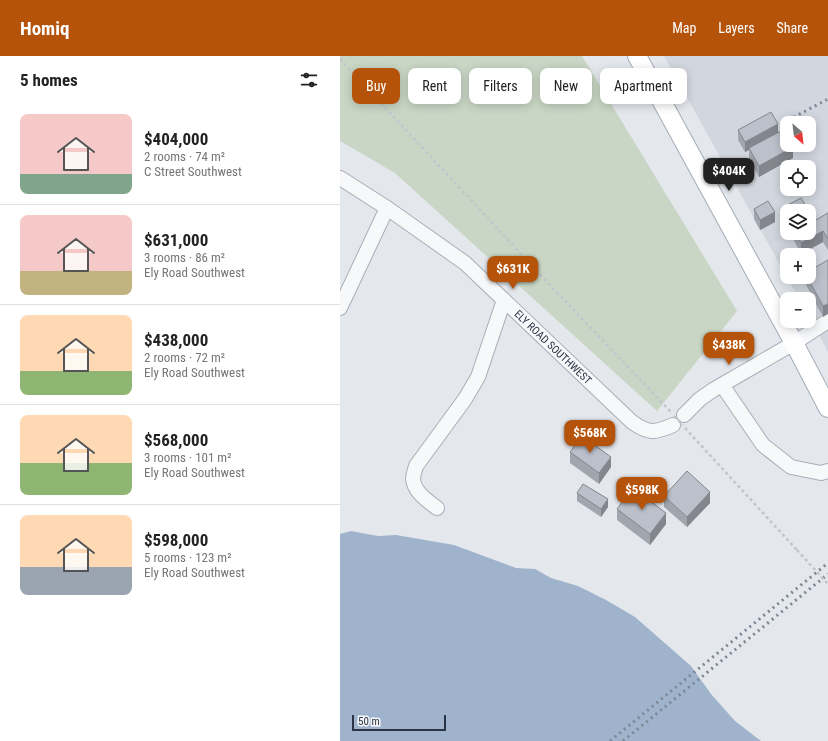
<!DOCTYPE html>
<html lang="en">
<head>
<meta charset="utf-8">
<style>
	body { margin:0; font-family:"Roboto Condensed",sans-serif; background:#f6f6f6; color:#222; height:100vh; display:flex; flex-direction:column; font-size:15px; white-space:nowrap }
	* { box-sizing:border-box; margin:0 }
	p { font-size:13px; color:#767676 }
	.icon { flex:none; width:22px; height:22px; fill:none; stroke:currentColor; stroke-width:2; stroke-linecap:round; stroke-linejoin:round }
	.map { position:relative; flex:1; overflow:hidden }
	.panel { display:flex; flex-direction:column; background:#fff; width:340px }
	.panel>* { flex:none }
	.guide { position:absolute; left:12px; top:12px; width:380px; height:36px; display:flex; gap:8px }
	.needle { width:26px; rotate:152deg }
	.tools { position:absolute; left:440px; top:60px; display:grid; gap:8px }
	.tools a { display:grid; place-items:center; width:36px; height:36px; border-radius:8px; background:#fff; box-shadow:0 2px 10px #0003; font-size:20px }
	.scale { position:absolute; left:12px; bottom:10px; width:94px; box-sizing:border-box; padding-left:4px; border:2px solid #2b3445; border-top:0; font-size:11px; line-height:14px; white-space:nowrap; color:#2b3445; -webkit-text-stroke:3px #f4f6f9; paint-order:stroke }
	.price { position:absolute; translate:-50% -34px; padding:0 9px; border-radius:8px; background:#b45309; color:#fff; font-size:13px; line-height:26px; filter:drop-shadow(0 1px 2px #0008) }
	.price::after { content:''; position:absolute; left:50%; top:24px; width:12px; height:9px; margin-left:-6px; background:inherit; clip-path:polygon(0 0,100% 0,50% 100%) }
	.price.on { background:#222; color:#fff }
	ul { padding:0; list-style:none }
	li { display:flex; align-items:center; gap:12px; height:100px; padding:0 20px }
	li+li { border-top:1px solid #e0e0e0 }
	li span { display:grid; place-items:center; flex:none; width:112px; height:80px; border-radius:8px; color:#555 }
	li>.icon { margin-inline-start:auto }
	span .icon { width:48px; height:48px; fill:#fffc; stroke-width:1 }
	li b { font-size:17px }
	h2 { display:flex; justify-content:space-between; align-items:center; height:48px; padding:0 20px; font-size:17px }
	.pill { padding:0 14px; border-radius:8px; background:#fff; box-shadow:0 2px 10px #0003; font-size:14px; line-height:36px }
	.pill.on { background:#b45309; color:#fff }
	header { display:flex; align-items:center; gap:24px; box-sizing:border-box; height:56px; padding:0 20px; background:#b45309; color:#fff }
	header strong { font-size:19px }
	nav { display:flex; gap:22px; margin-inline-start:auto; font-size:14px }
	main { display:flex; flex:1; min-height:0 }
	.map>svg:first-child { display:block }
</style>
</head>
<body>
<header>
<strong>Homiq</strong>
<nav><a>Map</a><a>Layers</a><a>Share</a></nav>
</header>
<main>
<section class="panel">
<h2>5 homes<svg class="icon" aria-label="filters" viewBox="0 0 24 24"><path d="M4 7h16M4 17h16"/><circle cx="9" cy="7" r="2"/><circle cx="15" cy="17" r="2"/></svg></h2>
<ul>
<li><span style="background:linear-gradient(#f6c9c9 75%,#7fa58c 0)"><svg class="icon" aria-label="home" viewBox="0 0 24 24"><path d="M3 11l9-7 9 7M6 9v11h12V9"/></svg></span><div><b>$404,000</b><p>2 rooms · 74 m²</p><p>C Street Southwest</p></div></li>
<li><span style="background:linear-gradient(#f6c9c9 70%,#c2b280 0)"><svg class="icon" aria-label="home" viewBox="0 0 24 24"><path d="M3 11l9-7 9 7M6 9v11h12V9"/></svg></span><div><b>$631,000</b><p>3 rooms · 86 m²</p><p>Ely Road Southwest</p></div></li>
<li><span style="background:linear-gradient(#ffd9b3 70%,#8fb573 0)"><svg class="icon" aria-label="home" viewBox="0 0 24 24"><path d="M3 11l9-7 9 7M6 9v11h12V9"/></svg></span><div><b>$438,000</b><p>2 rooms · 72 m²</p><p>Ely Road Southwest</p></div></li>
<li><span style="background:linear-gradient(#ffd9b3 60%,#8fb573 0)"><svg class="icon" aria-label="home" viewBox="0 0 24 24"><path d="M3 11l9-7 9 7M6 9v11h12V9"/></svg></span><div><b>$568,000</b><p>3 rooms · 101 m²</p><p>Ely Road Southwest</p></div></li>
<li><span style="background:linear-gradient(#ffd9b3 65%,#9aa5b1 0)"><svg class="icon" aria-label="home" viewBox="0 0 24 24"><path d="M3 11l9-7 9 7M6 9v11h12V9"/></svg></span><div><b>$598,000</b><p>5 rooms · 123 m²</p><p>Ely Road Southwest</p></div></li>
</ul>
</section>
<div class="map">
<svg width="488" height="685" viewBox="0 0 488 685">
	<rect width="100%" height="100%" fill="#e4e7ec"/>
	<!-- built -->
	<path fill="#d2d6de" fill-rule="evenodd" d="M324,0H488V296L469,260V243H459ZM447,67H469V89H447ZM447,111H469V133H447ZM447,155H469V177H447ZM447,199H469V221H447Z"/>
	<!-- green -->
	<path fill="#c9d6c5" d="M0,0H242L397,255L317,355L55,117L0,85Z"/>
	<!-- water -->
	<path fill="#9fb4cc" d="M11,475L38,480L56,479L114,489L176,512L195,513L211,522L238,530L266,544L295,561L351,610L371,638L395,665L421,685H0V478Z"/>
	<g fill="none" stroke-linecap="round" stroke-linejoin="round">
		<defs>
			<g id="minor">
				<path id="s1" d="M0,122L47,152L125,207L292,366C309,378 315,377 333,369"/>
				<path d="M0,252L47,152"/>
				<path d="M382,329L423,389L451,411L481,417L488,415"/>
				<path d="M344,359L360,343L373,334L454,287L488,265"/>
				<path d="M97,452C88,445 74,436 73,423C73,419 75,414 76,410L125,343L138,321L164,244"/>
			</g>
			<path id="major" d="M297,0L454,287L488,352"/>
		</defs>
		<!-- minor casing -->
		<use href="#minor" stroke="#a9aeb7" stroke-width="16"/>
		<!-- major casing -->
		<use href="#major" stroke="#a3abb8" stroke-width="20"/>
		<!-- path -->
		<path stroke="#c2c5cb" stroke-width="2.5" stroke-dasharray="3 3" stroke-linecap="butt" d="M0,3L207,226L331,356
			M345,372L457,494"/>
		<!-- minor -->
		<use href="#minor" stroke="#f7f8fa" stroke-width="14"/>
		<!-- major -->
		<use href="#major" stroke="#fff" stroke-width="18"/>
		<!-- rail -->
		<path stroke="#7d8696" stroke-width="3" stroke-dasharray="2 4" stroke-linecap="butt" d="M443,67L488,43
			M270,685L488,507
			M283,685L488,518"/>
		<!-- path-bridge -->
		<path stroke="#c2c5cb" stroke-width="2.5" stroke-dasharray="3 3" stroke-linecap="butt" d="M334,360L343,369
			M457,494L488,528"/>
	</g>
	<!-- wall -->
	<path fill="#a1a5ae" d="M398,74L438,77L453,102L419,121L409,103V94L405,96L398,84Z
		M442,152L447,155V172L442,163Z
		M414,153L435,166L420,174L414,163Z
		M488,157V194L483,186L461,198L450,177H469L474,165Z
		M488,204L483,261L465,227V221H469Z
		M230,396L271,411L259,428L230,407Z
		M237,437L268,451L261,461L237,445Z
		M324,440L370,447L347,471L324,451Z
		M277,453L326,468L310,489L277,464Z"/>
	<!-- shaded-wall -->
	<path fill="#83868d" d="M438,68V78L409,92V94L405,96V86Z
		M453,91V102L419,121V110Z
		M435,156V166L420,174V164Z
		M483,175V186L461,198V187Z
		M488,248V258L483,261V250Z
		M271,401V411L259,428V417Z
		M370,436V447L347,471V461Z
		M268,443V451L261,461V453Z
		M326,457V468L310,489V478Z"/>
	<!-- building -->
	<path fill="#bbc0ca" stroke="#83868d" d="M431,56L438,68L405,86L398,74Z
		M443,74L447,81V89H452L453,91L419,110L409,92Z
		M461,142L469,155H447V161L442,152Z
		M428,145L435,156L420,164L414,153Z
		M469,156L474,165L488,157V183L483,175L461,187L456,177H469Z
		M488,204V248L483,250L467,221H469V215Z
		M242,380L271,401L259,417L230,396Z
		M347,415L370,436L347,461L324,440Z
		M243,428L268,443L261,453L237,437Z
		M293,432L326,457L310,478L277,453Z"/>
	<g text-anchor="middle" dominant-baseline="central" stroke-width="3.5" stroke-linejoin="round" paint-order="stroke">
		<!-- street labels -->
		<g font-size="11" fill="#2b3445" stroke="#f4f6f9">
			<text stroke="none"><textPath href="#s1" startOffset="273">ELY ROAD SOUTHWEST</textPath></text>
		</g>
	</g>
</svg>
<div class="tools">
<a><svg class="needle" viewBox="-14 -14 28 28"><path d="M0-13l5 13h-10z" fill="#e53935"/><path d="M0 13l5-13h-10z" fill="#767676"/></svg></a>
<a><svg class="icon" aria-label="locate" viewBox="0 0 24 24"><circle cx="12" cy="12" r="6"/><path d="M12 2v4M12 18v4M2 12h4M18 12h4"/></svg></a>
<a><svg class="icon" aria-label="layers" viewBox="0 0 24 24"><path d="M12 4l9 5-9 5-9-5zM3 14l9 5 9-5"/></svg></a>
<a>+</a>
<a>−</a>
</div>
<div class="scale">50 m</div>
<b class="price on" style="left:389px;top:136px">$404K</b>
<b class="price" style="left:173px;top:234px">$631K</b>
<b class="price" style="left:389px;top:310px">$438K</b>
<b class="price" style="left:250px;top:398px">$568K</b>
<b class="price" style="left:302px;top:455px">$598K</b>
<div class="guide">
<a class="pill on">Buy</a>
<a class="pill">Rent</a>
<a class="pill">Filters</a>
<a class="pill">New</a>
<a class="pill">Apartment</a>
</div>
</div>
</main>
</body>
</html>
